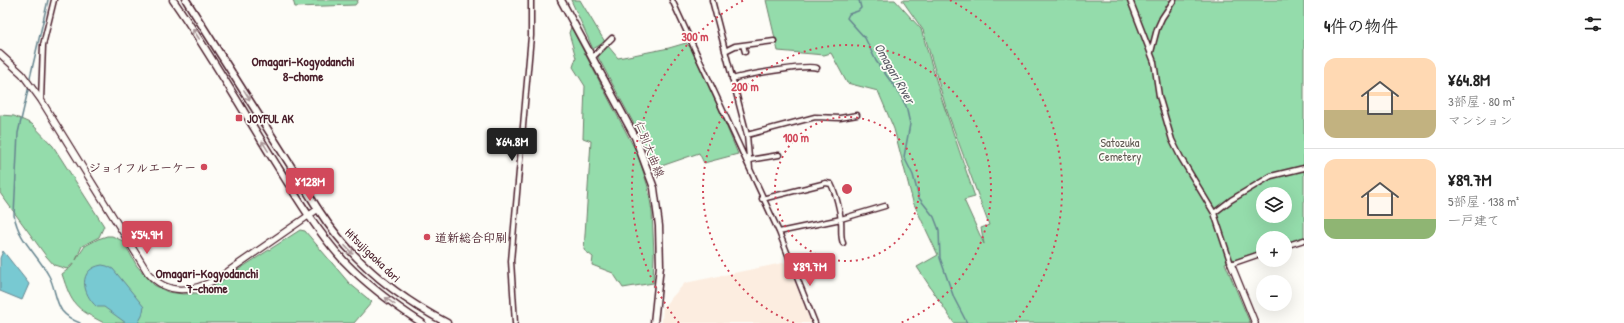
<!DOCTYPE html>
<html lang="ja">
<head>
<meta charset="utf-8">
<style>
	body { margin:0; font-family:"Patrick Hand","Klee One",sans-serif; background:#f2f2f2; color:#222; height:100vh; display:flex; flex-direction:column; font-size:15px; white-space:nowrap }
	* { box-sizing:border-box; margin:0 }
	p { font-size:13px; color:#767676 }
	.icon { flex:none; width:22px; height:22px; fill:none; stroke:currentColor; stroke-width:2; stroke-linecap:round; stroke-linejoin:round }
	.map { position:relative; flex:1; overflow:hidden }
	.details { display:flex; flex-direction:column; background:#fff; width:320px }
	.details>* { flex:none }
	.buttons { position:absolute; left:1256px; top:187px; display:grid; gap:8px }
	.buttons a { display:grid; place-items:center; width:36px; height:36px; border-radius:50%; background:#fff; box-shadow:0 4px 16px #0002; font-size:20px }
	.price { position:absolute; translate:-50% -34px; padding:0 9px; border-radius:4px; background:#d1495b; color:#fff; font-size:13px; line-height:26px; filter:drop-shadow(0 1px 2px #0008) }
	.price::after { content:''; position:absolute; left:50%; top:24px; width:12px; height:9px; margin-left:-6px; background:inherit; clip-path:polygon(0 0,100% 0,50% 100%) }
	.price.selected { background:#222; color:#fff }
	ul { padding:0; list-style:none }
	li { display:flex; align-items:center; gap:12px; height:100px; padding:0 20px }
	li+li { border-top:1px solid #e0e0e0 }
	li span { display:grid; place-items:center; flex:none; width:112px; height:80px; border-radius:12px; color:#555 }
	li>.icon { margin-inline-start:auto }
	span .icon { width:48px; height:48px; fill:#fffc; stroke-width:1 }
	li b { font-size:17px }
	h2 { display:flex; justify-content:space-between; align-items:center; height:48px; padding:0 20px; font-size:17px }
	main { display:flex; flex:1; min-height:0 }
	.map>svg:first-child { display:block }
</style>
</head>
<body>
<main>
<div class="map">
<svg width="1304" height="323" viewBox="0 0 1304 323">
	<rect width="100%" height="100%" fill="#fdfcf7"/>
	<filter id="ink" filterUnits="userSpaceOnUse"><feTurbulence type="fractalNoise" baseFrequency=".025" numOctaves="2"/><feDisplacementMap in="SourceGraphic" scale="8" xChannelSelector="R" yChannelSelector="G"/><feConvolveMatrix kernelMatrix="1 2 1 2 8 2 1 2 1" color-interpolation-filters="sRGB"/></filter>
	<g filter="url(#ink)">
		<!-- built -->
		<path fill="#fcede0" d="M787,262L811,323H662L663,307L685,283Z"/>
		<!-- green -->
		<path fill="#94dcab" stroke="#6f7e6b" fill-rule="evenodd" d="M293,0H358V1L355,5L295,7Z
			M571,0H580L605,42L593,49Z
			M766,0H895L921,29L942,100L975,197L964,200L984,244L981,228L989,225L947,111L923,30L902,0H1304V237L1285,243V238H1263V250L1225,263L1250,323H954L917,267L938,255L913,202L894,129L878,91L847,83L831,53L824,55L778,51ZM1263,194H1285V216H1263Z
			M571,27L638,155L648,187L652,212L654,254L653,283L623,288L613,273L592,265L593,257L584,250L591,141L583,138L585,86L573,67L576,58L569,33Z
			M686,43L690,47L711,89L738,154L704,163L699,153L653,169L642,139L598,57L608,46L618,58L669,48Z
			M0,115L14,116L32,124L53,146L104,226L99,237L82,246L76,260L85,246L98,239L107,236H112L123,241L137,266L154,285L168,292L183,294L202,293L300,230L305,231L349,283L372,302L354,323H104C75,308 72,305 62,274L71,267L74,263L67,269L54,265L46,256L0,193Z"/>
		<!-- water -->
		<path fill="#78c9d2" stroke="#66858f" d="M3,251L29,284L22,300L0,291V258Z
			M102,265L107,266L113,269L144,307L142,316L138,323H126L104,307H97C82,294 77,269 102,265Z"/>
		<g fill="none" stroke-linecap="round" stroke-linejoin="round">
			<!-- stream -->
			<path stroke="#66858f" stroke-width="1.5" d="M857,0H859L861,8L858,11L849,14L847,18L865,38L876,61L897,90L906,106L910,124L904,157L913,175L919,198L934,217L939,230L940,258L954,298L967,323
				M29,82L48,0
				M29,86L18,133L14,215C19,242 37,253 49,276C55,287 55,301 62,311C67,317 72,320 80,323"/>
			<defs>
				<path id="minor" d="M672,0L779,232L815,323
					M712,0L747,135L750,169
					M1130,0L1154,62L1159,96L1172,140L1181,158L1214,213L1231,264L1263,253
					M743,45L745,52
					M725,51L735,46L774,41
					M1151,52L1157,29L1162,18L1174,0
					M593,57L612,38
					M732,79C745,75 807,64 817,68
					M41,100L43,45L54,0
					M747,135L815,117L840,118L857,115
					M749,160L779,155
					M762,199L826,183L831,184C836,194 840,210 841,221C842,228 840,236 843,243
					M1214,213L1231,200L1271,176L1304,168
					M779,232L841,219L885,206
					M1285,246L1304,240
					M515,323L511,261L531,36V0"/>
				<path id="tertiary" d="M0,54L22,74L41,100L148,273C168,296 192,292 217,279L318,209
					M1231,264L1255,323"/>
				<path id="secondary" d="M173,0C210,53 242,109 276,164C297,198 317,231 344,261C367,285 394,305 422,323
					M186,0L318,209C350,259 395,296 447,323
					M561,0L635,137L654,188L659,226L660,266L654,323"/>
			</defs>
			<!-- minor casing -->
			<use href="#minor" stroke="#4a1f2b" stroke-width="7"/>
			<!-- tertiary casing -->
			<use href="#tertiary" stroke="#4a1f2b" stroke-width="8"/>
			<!-- secondary casing -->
			<use href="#secondary" stroke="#4a1f2b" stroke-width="9"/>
			<!-- minor -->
			<use href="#minor" stroke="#fdfcf7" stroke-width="4"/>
			<!-- tertiary -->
			<use href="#tertiary" stroke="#fdfcf7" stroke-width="5.5"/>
			<!-- secondary -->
			<use href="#secondary" stroke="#fdfcf7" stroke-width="6"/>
		</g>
		<!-- one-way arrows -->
		<defs><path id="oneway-shaft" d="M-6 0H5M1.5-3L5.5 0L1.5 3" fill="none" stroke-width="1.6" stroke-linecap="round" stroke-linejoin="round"/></defs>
		<g stroke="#ac999b">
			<use href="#oneway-shaft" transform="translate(196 34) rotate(-123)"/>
			<use href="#oneway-shaft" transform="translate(247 95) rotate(58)"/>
			<use href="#oneway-shaft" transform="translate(265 146) rotate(-122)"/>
			<use href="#oneway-shaft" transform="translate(349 250) rotate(47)"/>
			<use href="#oneway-shaft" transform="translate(390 301) rotate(-144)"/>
		</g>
	</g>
	<!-- distance rings -->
	<g fill="none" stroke="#d1495b" stroke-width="2" stroke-dasharray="2 4">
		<circle cx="847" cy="189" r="72"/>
		<path d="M794 323A144 144 0 1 1 900 323"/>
		<path d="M679 323A215 215 0 0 1 744 0M950 0A215 215 0 0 1 1015 323"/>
	</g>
	<!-- markers -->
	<g fill="#d1495b" stroke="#fdfcf7" stroke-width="1.5">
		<rect x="235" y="114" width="8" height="8" rx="2"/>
		<circle cx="204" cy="167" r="4"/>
		<circle cx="427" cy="237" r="4"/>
	</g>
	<g text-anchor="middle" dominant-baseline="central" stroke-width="3.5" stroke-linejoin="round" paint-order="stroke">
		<!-- poi labels -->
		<g font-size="12" font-weight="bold" fill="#4a1f2b" stroke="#fdfcf7" text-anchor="start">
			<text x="247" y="118">JOYFUL AK</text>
			<text x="196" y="167" text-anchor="end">ジョイフルエーケー</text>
			<text x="435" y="237">道新総合印刷</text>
		</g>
		<!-- park labels -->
		<g font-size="12" fill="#605851" stroke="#fdfcf7">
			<text x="1120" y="142">Satozuka<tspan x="1120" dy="14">Cemetery</tspan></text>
		</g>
		<!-- street labels -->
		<g font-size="12" fill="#4a1f2b" stroke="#fdfcf7">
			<text transform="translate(650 149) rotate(68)">仁別大曲線</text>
			<text transform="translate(373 255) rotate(44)">Hitsujigaoka dori</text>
		</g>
		<!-- neighbourhood labels -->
		<g font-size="13" font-weight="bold" fill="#4a1f2b" stroke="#fdfcf7">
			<text x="303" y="61">Omagari-Kogyodanchi<tspan x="303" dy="15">8-chome</tspan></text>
			<text x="207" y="273">Omagari-Kogyodanchi<tspan x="207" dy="15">7-chome</tspan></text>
		</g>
		<!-- water labels -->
		<g font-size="13" font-style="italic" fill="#5a5a65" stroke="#fdfcf7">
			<text transform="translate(895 73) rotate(60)">Omagari River</text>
		</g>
	</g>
	<circle cx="847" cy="189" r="6" fill="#d1495b" stroke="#fdfcf7" stroke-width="2"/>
	<g font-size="12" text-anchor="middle" font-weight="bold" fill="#d1495b" stroke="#fdfcf7" stroke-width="3.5" stroke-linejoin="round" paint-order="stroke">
		<text x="695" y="41">300 m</text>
		<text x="745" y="91">200 m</text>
		<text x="796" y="142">100 m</text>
	</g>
</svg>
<div class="buttons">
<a><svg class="icon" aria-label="layers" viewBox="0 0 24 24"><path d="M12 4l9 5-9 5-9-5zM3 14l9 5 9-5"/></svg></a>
<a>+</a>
<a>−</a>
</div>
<b class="price selected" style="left:512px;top:162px">¥64.8M</b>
<b class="price" style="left:310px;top:202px">¥128M</b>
<b class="price" style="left:147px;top:255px">¥54.9M</b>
<b class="price" style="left:810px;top:287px">¥89.7M</b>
</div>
<section class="details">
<h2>4件の物件<svg class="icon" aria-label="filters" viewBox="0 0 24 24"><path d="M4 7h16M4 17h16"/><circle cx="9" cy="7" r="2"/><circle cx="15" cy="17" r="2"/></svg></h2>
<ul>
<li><span style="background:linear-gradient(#ffd9b3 65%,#c2b280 0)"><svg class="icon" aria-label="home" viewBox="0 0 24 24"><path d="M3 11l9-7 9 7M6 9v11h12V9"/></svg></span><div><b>¥64.8M</b><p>3部屋 · 80 m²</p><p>マンション</p></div></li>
<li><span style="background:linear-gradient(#ffd9b3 75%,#8fb573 0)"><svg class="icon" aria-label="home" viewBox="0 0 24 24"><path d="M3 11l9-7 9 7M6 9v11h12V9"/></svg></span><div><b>¥89.7M</b><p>5部屋 · 138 m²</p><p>一戸建て</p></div></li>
</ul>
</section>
</main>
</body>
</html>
